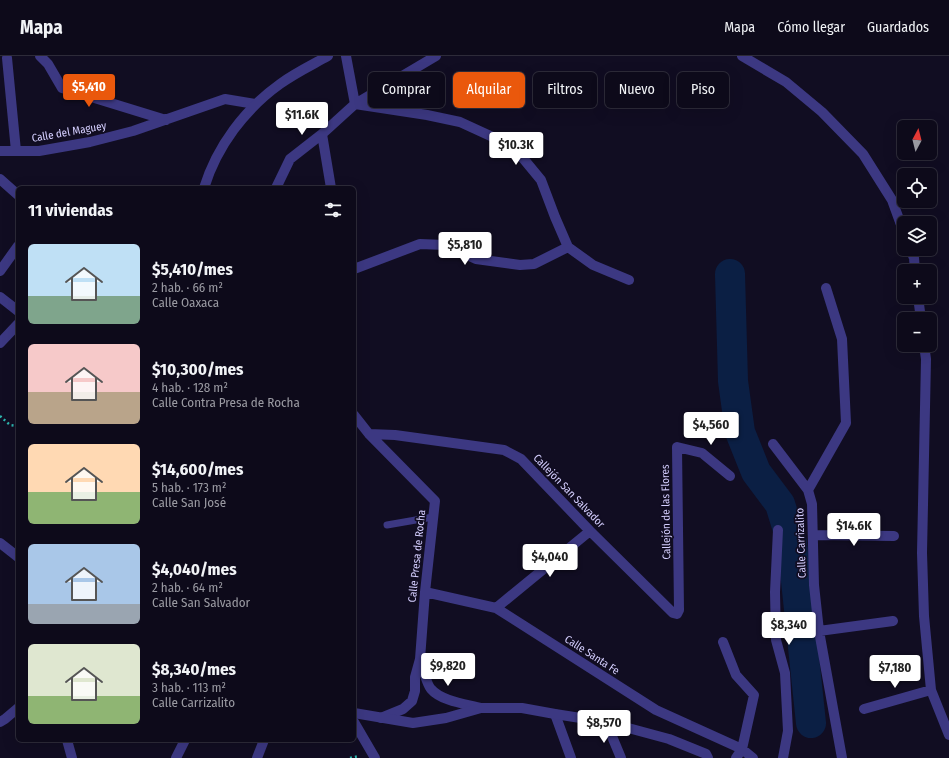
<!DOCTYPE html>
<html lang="es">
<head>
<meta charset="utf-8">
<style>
	body { margin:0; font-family:"Fira Sans Condensed",sans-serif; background:#161323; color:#f1f3f6; height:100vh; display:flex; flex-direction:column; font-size:15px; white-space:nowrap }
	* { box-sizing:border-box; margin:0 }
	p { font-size:13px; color:#9a9aa2 }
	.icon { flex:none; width:22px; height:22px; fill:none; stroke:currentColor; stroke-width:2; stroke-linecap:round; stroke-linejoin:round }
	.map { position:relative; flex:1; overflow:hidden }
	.side { position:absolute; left:16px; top:130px; width:340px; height:556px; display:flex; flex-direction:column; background:#0d0a1a; border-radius:6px; box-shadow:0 4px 16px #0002,0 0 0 1px #2d2b39 }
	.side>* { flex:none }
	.top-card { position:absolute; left:368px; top:16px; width:380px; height:36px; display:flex; gap:8px }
	.needle { width:26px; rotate:7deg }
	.controls { position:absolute; left:897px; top:64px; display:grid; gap:8px }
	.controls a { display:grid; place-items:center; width:40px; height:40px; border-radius:6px; background:#0d0a1a; box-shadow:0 4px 16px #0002,0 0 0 1px #2d2b39; font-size:20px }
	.price { position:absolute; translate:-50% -34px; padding:0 9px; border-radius:4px; background:#fff; color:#222; font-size:13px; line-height:26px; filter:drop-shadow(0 1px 2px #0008) }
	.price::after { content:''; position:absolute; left:50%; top:24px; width:12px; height:9px; margin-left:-6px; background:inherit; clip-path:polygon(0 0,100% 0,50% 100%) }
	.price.selected { background:#ea580c; color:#fff }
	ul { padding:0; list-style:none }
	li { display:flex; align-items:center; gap:12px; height:100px; padding:0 12px }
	li span { display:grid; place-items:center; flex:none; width:112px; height:80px; border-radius:6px; color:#555 }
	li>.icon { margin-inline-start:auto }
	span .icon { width:48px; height:48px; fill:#fffc; stroke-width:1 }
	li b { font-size:17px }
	h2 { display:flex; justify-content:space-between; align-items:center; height:48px; padding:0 12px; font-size:17px }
	.tag { padding:0 14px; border-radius:6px; background:#0d0a1a; box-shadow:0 4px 16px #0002,0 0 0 1px #2d2b39; font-size:14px; line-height:36px }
	.tag.selected { background:#ea580c; color:#fff }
	header { display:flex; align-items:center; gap:24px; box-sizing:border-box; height:56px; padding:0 20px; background:#0d0a1a; border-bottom:1px solid #2d2b39 }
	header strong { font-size:19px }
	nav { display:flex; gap:22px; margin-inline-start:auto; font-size:14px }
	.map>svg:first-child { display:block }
</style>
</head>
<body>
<header>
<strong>Mapa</strong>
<nav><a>Mapa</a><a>Cómo llegar</a><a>Guardados</a></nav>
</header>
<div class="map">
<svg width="949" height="702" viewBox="0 0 949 702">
	<rect width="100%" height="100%" fill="#110d22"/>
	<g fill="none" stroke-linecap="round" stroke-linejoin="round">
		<!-- river -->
		<path stroke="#0b1f44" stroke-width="30" d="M730,218L733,325L740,376L756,416L780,448L792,487L811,667"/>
		<!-- path -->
		<path stroke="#2db5ae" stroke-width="2.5" stroke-dasharray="2 3" stroke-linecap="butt" d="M0,360L10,369L18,370
			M350,702L359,700"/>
		<!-- service -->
		<path stroke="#3c3882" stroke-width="7" d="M387,469L433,461"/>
		<!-- minor -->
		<path stroke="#3c3882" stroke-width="10" d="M40,0L48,8L62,32L166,64
			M346,0L355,48
			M742,0L786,26L822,56L863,98L892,144L904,177
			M7,2L16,95
			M355,48L427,59L460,66L497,83L522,101L541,124L555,161L568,191L593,209L629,224
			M322,78L331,132
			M0,95H39L90,86L133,75L225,43L255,48
			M0,123L18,139
			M276,132L290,103L322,78L355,48L436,0
			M910,193L914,202L915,215
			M354,213L420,188L445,189L476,203L520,209L534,208L568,191
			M0,215L18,190
			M0,241L18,255
			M918,241L921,263
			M0,287L18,268
			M924,289L926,303L922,497L924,560L931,634L949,679
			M354,359L369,378L435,445L425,536L420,603L415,621V635L412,645L403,653L381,662
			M369,378L395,379L504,394L521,403L590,475L673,557L677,558L679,554L677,391L702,397L730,420
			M773,388L808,434L812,448L814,529L819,575L842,702
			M808,434L846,367L842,283L826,232
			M778,474L775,536L776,584L785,617L788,675L783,702
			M813,479L894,480
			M0,487L18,501
			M425,536L496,552L656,654L742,693L753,702
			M496,552L590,475
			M819,575L893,565
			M723,586L736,619L754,639L742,693L736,702
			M420,603C422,610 427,629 431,633C441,645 466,648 481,652
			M864,653L931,634
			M555,658L571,702
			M354,666L375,702
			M606,666L621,702
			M176,702L185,684"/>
		<!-- tertiary -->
		<path stroke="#3c3882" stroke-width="10" d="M204,132C217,90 245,53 280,28C295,17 312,9 328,0
			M354,657L413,667L446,662L481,652H522L555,658L606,666L669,683L706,698L708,702
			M0,666L5,663L18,652
			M67,684L72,702
			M257,702L264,684"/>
	</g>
	<g text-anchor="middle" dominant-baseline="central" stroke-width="3.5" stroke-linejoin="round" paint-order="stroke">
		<!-- street labels -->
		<g font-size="11" fill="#d5cfff" stroke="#110d22">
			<text transform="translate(69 76) rotate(-10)">Calle del Maguey</text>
			<text transform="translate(569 435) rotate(46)">Callejón San Salvador</text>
			<text transform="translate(666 456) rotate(-91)">Callejón de las Flores</text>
			<text transform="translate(801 487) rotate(-92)">Calle Carrizalito</text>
			<text transform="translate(417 500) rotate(-84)">Calle Presa de Rocha</text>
			<text transform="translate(592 599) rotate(33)">Calle Santa Fe</text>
		</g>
	</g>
</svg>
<div class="controls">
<a><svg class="needle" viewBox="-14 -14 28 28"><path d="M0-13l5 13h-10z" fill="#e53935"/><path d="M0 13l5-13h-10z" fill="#9a9aa2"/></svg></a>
<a><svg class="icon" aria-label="locate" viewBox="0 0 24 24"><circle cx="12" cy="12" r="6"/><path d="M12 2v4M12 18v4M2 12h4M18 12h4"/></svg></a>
<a><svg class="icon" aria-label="layers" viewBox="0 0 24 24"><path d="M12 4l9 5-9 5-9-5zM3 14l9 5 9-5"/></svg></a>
<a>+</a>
<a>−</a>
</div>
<b class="price selected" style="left:89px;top:52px">$5,410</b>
<b class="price" style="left:302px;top:80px">$11.6K</b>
<b class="price" style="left:516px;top:110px">$10.3K</b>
<b class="price" style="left:465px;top:210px">$5,810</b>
<b class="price" style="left:711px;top:390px">$4,560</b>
<b class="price" style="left:854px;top:491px">$14.6K</b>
<b class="price" style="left:550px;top:522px">$4,040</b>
<b class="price" style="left:789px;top:590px">$8,340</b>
<b class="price" style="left:448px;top:631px">$9,820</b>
<b class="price" style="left:895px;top:633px">$7,180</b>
<b class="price" style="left:604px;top:688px">$8,570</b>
<div class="top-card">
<a class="tag">Comprar</a>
<a class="tag selected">Alquilar</a>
<a class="tag">Filtros</a>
<a class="tag">Nuevo</a>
<a class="tag">Piso</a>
</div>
<section class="side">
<h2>11 viviendas<svg class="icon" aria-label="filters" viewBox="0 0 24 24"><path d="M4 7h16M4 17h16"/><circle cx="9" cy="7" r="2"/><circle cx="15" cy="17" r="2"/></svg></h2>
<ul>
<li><span style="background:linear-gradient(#bfe0f5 65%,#7fa58c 0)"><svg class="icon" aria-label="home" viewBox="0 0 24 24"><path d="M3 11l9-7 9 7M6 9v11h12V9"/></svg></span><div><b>$5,410/mes</b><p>2 hab. · 66 m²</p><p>Calle Oaxaca</p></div></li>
<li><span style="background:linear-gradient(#f6c9c9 60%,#b9a48a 0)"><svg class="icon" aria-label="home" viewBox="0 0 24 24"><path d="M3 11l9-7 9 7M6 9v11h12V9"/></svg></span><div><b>$10,300/mes</b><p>4 hab. · 128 m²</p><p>Calle Contra Presa de Rocha</p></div></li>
<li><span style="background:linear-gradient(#ffd9b3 60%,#8fb573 0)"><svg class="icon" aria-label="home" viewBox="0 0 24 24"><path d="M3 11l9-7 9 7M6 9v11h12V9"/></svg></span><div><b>$14,600/mes</b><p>5 hab. · 173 m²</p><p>Calle San José</p></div></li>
<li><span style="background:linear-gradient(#a9c7e8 75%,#9aa5b1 0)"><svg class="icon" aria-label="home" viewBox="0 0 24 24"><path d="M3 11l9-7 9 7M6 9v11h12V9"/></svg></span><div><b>$4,040/mes</b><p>2 hab. · 64 m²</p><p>Calle San Salvador</p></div></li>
<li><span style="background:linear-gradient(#dfe7d0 65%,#8fb573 0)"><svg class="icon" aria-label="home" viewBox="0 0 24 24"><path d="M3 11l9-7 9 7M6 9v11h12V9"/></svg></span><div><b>$8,340/mes</b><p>3 hab. · 113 m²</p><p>Calle Carrizalito</p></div></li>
</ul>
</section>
</div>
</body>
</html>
